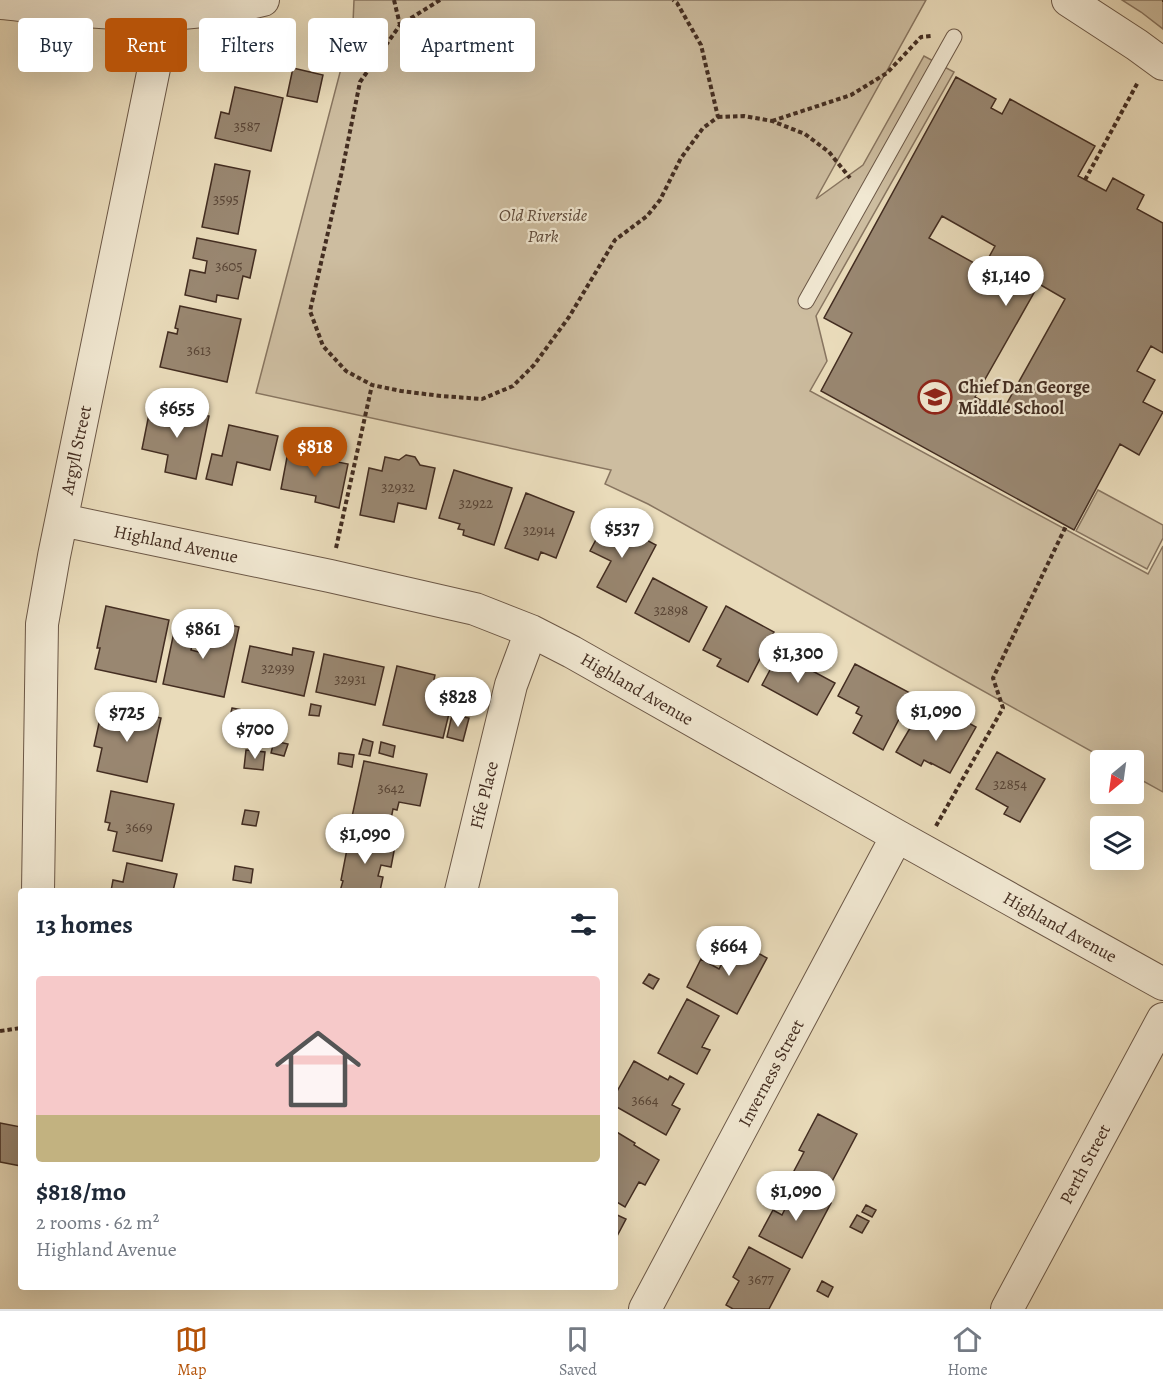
<!DOCTYPE html>
<html lang="en">
<head>
<meta charset="utf-8">
<style>
	body { margin:0; font-family:Alegreya,serif; background:#f2f2f3; color:#1f2937; height:100vh; display:flex; flex-direction:column; font-size:22px; white-space:nowrap }
	* { box-sizing:border-box; margin:0 }
	p { font-size:20px; color:#747a83 }
	.icon { flex:none; width:33px; height:33px; fill:none; stroke:currentColor; stroke-width:2; stroke-linecap:round; stroke-linejoin:round }
	.map { position:relative; flex:1; overflow:hidden }
	.details { position:absolute; left:18px; top:888px; width:600px; height:402px; display:flex; flex-direction:column; background:#fff; border-radius:6px; box-shadow:0 6px 24px #0002 }
	.details>* { flex:none }
	.hud { position:absolute; left:18px; top:18px; width:600px; height:54px; display:flex; gap:12px }
	.needle { width:39px; rotate:209deg }
	.tools { position:absolute; left:1090px; top:750px; display:grid; gap:12px }
	.tools a { display:grid; place-items:center; width:54px; height:54px; border-radius:6px; background:#fff; box-shadow:0 6px 24px #0002; font-size:30px }
	.price { position:absolute; translate:-50% -51px; padding:0 14px; border-radius:21px; background:#fff; color:#222; font-size:20px; line-height:39px; filter:drop-shadow(0 2px 3px #0008) }
	.price::after { content:''; position:absolute; left:50%; top:36px; width:18px; height:14px; margin-left:-9px; background:inherit; clip-path:polygon(0 0,100% 0,50% 100%) }
	.price.current { background:#b45309; color:#fff }
	ul { padding:0; list-style:none }
	li { display:grid; align-content:center; gap:12px; height:318px; padding:0 18px }
	li+li { border-top:2px solid #e0e1e3 }
	li span { display:grid; place-items:center; height:186px; border-radius:6px; color:#555 }
	li>.icon { margin-inline-start:auto }
	span .icon { width:108px; height:108px; fill:#fffc; stroke-width:1 }
	li b { font-size:26px }
	h2 { display:flex; justify-content:space-between; align-items:center; height:72px; padding:0 18px; font-size:26px }
	.chip { padding:0 21px; border-radius:6px; background:#fff; box-shadow:0 6px 24px #0002; font-size:21px; line-height:54px }
	.chip.current { background:#b45309; color:#fff }
	.dock { display:flex; justify-content:space-around; align-items:center; height:84px; border-top:2px solid #e0e1e3; background:#fff; font-size:16px; color:#747a83 }
	.dock a { display:grid; justify-items:center; gap:3px }
	.dock .current { color:#b45309 }
	.map>svg:first-child { display:block }
</style>
</head>
<body>
<div class="map">
<svg width="1163" height="1309" viewBox="0 0 1163 1309">
	<rect width="100%" height="100%" fill="#e9dbba"/>
	<filter id="stains"><feTurbulence type="fractalNoise" baseFrequency=".00333" numOctaves="4"/><feColorMatrix values="0 0 0 0 .2 0 0 0 0 .09 0 0 0 0 .02 0 0 0 .5 -.17"/></filter>
	<radialGradient id="worn" r=".72"><stop offset=".6" stop-color="#630" stop-opacity="0"/><stop offset="1" stop-color="#630" stop-opacity=".3"/></radialGradient>
	<!-- green -->
	<path fill="#cdbda0" stroke="#887560" stroke-width="1.5" d="M354,0H926L816,199L863,165L924,56L954,72L816,316L827,361L810,391L1148,574L1163,546V792L1134,776V760H1107L648,504L605,484L611,470L256,393L353,23Z
		M1122,0H1163V29L1141,12Z
		M1098,490L1163,525V538L1147,569L1076,531Z"/>
	<!-- building -->
	<path fill="#998771" stroke="#432d21" stroke-width="1.5" fill-rule="evenodd" d="M293,68L323,75L317,102L287,96Z
		M956,77L996,99L991,108L1002,114L1010,99L1095,146L1078,176L1106,191L1113,178L1144,195L1137,209L1163,223V353L1151,346L1137,371L1155,380L1143,402L1163,412L1139,455L1120,444L1074,530L821,391L852,333L824,318ZM942,216L995,246L983,268L929,238ZM1039,284L1065,299L1002,412L975,397Z
		M235,87L283,98L271,151L215,138L221,112L229,114Z
		M215,164L250,171L238,234L202,227Z
		M197,238L256,250L250,278L243,276L238,299L217,295L216,302L185,295L190,270L205,273L207,261L193,258Z
		M180,306L241,319L227,382L160,367L168,332L177,334L178,329L175,328Z
		M151,404L209,416L196,479L165,472L168,455L142,449Z
		M229,425L278,436L270,470L237,462L232,485L206,479L212,454L222,456Z
		M288,452L348,464L339,508L315,502L316,496L281,489Z
		M406,455L415,457L420,465L435,468L426,509L398,503L394,522L360,515L369,468L382,471L385,457L399,460Z
		M454,470L512,488L494,545L463,535L464,530L458,529L460,524L439,518Z
		M526,493L574,512L556,558L541,552L538,560L505,548Z
		M607,519L656,545L626,602L597,587L611,561L590,551Z
		M653,578L707,607L689,642L635,613Z
		M106,606L169,620L156,682L95,669L100,648H97Z
		M726,606L774,632L748,682L717,666L721,659L703,650Z
		M206,619L239,627L224,697L163,684L174,632L194,637L191,650L199,652Z
		M250,646L292,655L293,648L314,652L304,696L242,682Z
		M779,653L835,683L817,715L762,685Z
		M324,654L384,667L375,705L316,692Z
		M855,664L912,694L883,750L853,733L862,716L856,713L859,707L838,696Z
		M397,666L435,675L433,684L455,689L443,738L383,725Z
		M311,704L321,706L319,716L309,715Z
		M103,705L161,718L147,782L97,771L102,748L94,746Z
		M232,708L243,710L240,723L229,721Z
		M920,711L952,729L958,717L976,727L950,773L931,763V764L924,760L921,766L896,752Z
		M452,715L469,718L463,741L447,737Z
		M363,739L373,742L370,756L359,754Z
		M274,741L288,744L284,756L271,753Z
		M381,742L395,746L393,757L379,753Z
		M246,750L265,752L263,770L244,768Z
		M997,752L1045,779L1020,822L1004,814L1008,807L976,789Z
		M339,753L354,755L352,767L338,764Z
		M364,761L427,774L420,806L399,802L397,810L393,809L388,834L350,826Z
		M111,791L174,804L162,861L113,851L117,832L108,830L110,823L105,822Z
		M245,810L259,812L256,826L242,824Z
		M351,837L395,846L391,867L381,865L378,876L383,877L380,891H340L343,881L341,880L347,849H349Z
		M127,863L177,874L173,891H111L113,880L123,882Z
		M235,866L253,869L251,883L233,880Z
		M734,940L767,958L737,1014L687,987L701,959L719,969Z
		M649,974L659,979L653,989L643,983Z
		M687,999L719,1016L702,1047L710,1050L697,1074L658,1053Z
		M634,1061L668,1080L670,1076L684,1084L672,1105L680,1109L666,1135L615,1106V1095Z
		M818,1114L857,1134L828,1189L794,1171L804,1152L799,1150Z
		M0,1123L21,1127V1166L0,1162Z
		M615,1131L635,1143L634,1145L659,1160L645,1185L639,1182L625,1207L615,1201Z
		M797,1185L831,1203L802,1258L759,1236L773,1210L782,1215Z
		M866,1205L876,1210L872,1217L862,1212Z
		M615,1214L626,1219L615,1240Z
		M857,1215L869,1221L862,1233L850,1227Z
		M749,1247L790,1269L769,1309H733L726,1305L739,1281L733,1277Z
		M822,1281L833,1287L828,1297L817,1291Z"/>
	<g fill="none" stroke-linecap="round" stroke-linejoin="round">
		<defs>
			<path id="lane" d="M806,301L954,37"/>
			<path id="street" d="M1068,0L1137,45L1163,64
				M0,3C52,8 105,14 157,14C193,14 229,8 263,0
				M62,520L330,576L475,609L531,631L572,652L897,836L1163,984
				M38,891L42,624L54,556L159,44V14
				M461,891L511,685L531,631
				M645,1309L897,836
				M1007,1309L1163,1019"/>
		</defs>
		<!-- lane casing -->
		<use href="#lane" stroke="#6c5847" stroke-width="17"/>
		<!-- street casing -->
		<use href="#street" stroke="#6c5847" stroke-width="34"/>
		<!-- path -->
		<path stroke="#432d21" stroke-width="4" stroke-dasharray="4.5 3" stroke-linecap="butt" d="M394,0L400,25
			M440,0L400,25L360,82L342,171L310,311L323,346L346,371L372,385L401,391L441,396L482,399L513,386L534,365L569,317L615,240L647,216L660,200L681,158L703,128L718,117L701,45L677,3L673,0
			M1162,0H1163
			M718,117L744,116L772,121L805,134L829,152L850,178
			M772,121L851,95L887,73L921,37L931,36
			M1085,180L1138,82
			M336,548L372,385
			M936,826L1003,708L993,678L1066,526
			M0,1031L21,1028"/>
		<!-- lane -->
		<use href="#lane" stroke="#f1e8d2" stroke-width="15"/>
		<!-- street -->
		<use href="#street" stroke="#f1e8d2" stroke-width="32"/>
	</g>
	<!-- icons -->
	<defs>
		<symbol id="school-ring" viewBox="-11 -11 22 22"><circle r="9.5" fill="#f1e8d2" stroke="#8f2418" stroke-width="1.5"/><path d="M0-5L7-2L0 1L-7-2ZM-4 1L0 2.5L4 1V4Q0 6-4 4Z" fill="#8f2418"/></symbol>
	</defs>
	<g fill-rule="evenodd">
		<use href="#school-ring" x="916" y="378" width="38" height="38"/>
	</g>
	<g text-anchor="middle" dominant-baseline="central" stroke-width="4.5" stroke-linejoin="round" paint-order="stroke">
		<!-- number labels -->
		<g font-size="15" fill="#584435">
			<text x="247" y="126">3587</text>
			<text x="226" y="199">3595</text>
			<text x="229" y="266">3605</text>
			<text x="199" y="350">3613</text>
			<text x="398" y="487">32932</text>
			<text x="476" y="503">32922</text>
			<text x="539" y="530">32914</text>
			<text x="671" y="610">32898</text>
			<text x="278" y="668">32939</text>
			<text x="350" y="679">32931</text>
			<text x="1010" y="784">32854</text>
			<text x="391" y="788">3642</text>
			<text x="139" y="827">3669</text>
			<text x="645" y="1100">3664</text>
			<text x="761" y="1279">3677</text>
		</g>
		<!-- park labels -->
		<g font-size="18" font-style="italic" fill="#5f4a3a" stroke="#f1e8d2">
			<text x="543" y="215">Old Riverside<tspan x="543" dy="21">Park</tspan></text>
		</g>
		<!-- poi labels -->
		<g font-size="18" font-weight="bold" fill="#432d21" stroke="#f1e8d2" text-anchor="start">
			<text x="958" y="387">Chief Dan George<tspan x="958" dy="21">Middle School</tspan></text>
		</g>
		<!-- street labels -->
		<g font-size="18" fill="#432d21" stroke="#f1e8d2">
			<text transform="translate(76 450) rotate(-78)">Argyll Street</text>
			<text transform="translate(176 544) rotate(12)">Highland Avenue</text>
			<text transform="translate(637 689) rotate(30)">Highland Avenue</text>
			<text transform="translate(484 795) rotate(-76)">Fife Place</text>
			<text transform="translate(1060 927) rotate(29)">Highland Avenue</text>
			<text transform="translate(771 1073) rotate(-62)">Inverness Street</text>
			<text transform="translate(1085 1164) rotate(-62)">Perth Street</text>
		</g>
	</g>
	<rect width="100%" height="100%" filter="url(#stains)"/>
	<rect width="100%" height="100%" fill="url(#worn)"/>
</svg>
<div class="tools">
<a><svg class="needle" viewBox="-14 -14 28 28"><path d="M0-13l5 13h-10z" fill="#e53935"/><path d="M0 13l5-13h-10z" fill="#747a83"/></svg></a>
<a><svg class="icon" aria-label="layers" viewBox="0 0 24 24"><path d="M12 4l9 5-9 5-9-5zM3 14l9 5 9-5"/></svg></a>
</div>
<b class="price" style="left:1006px;top:307px">$1,140</b>
<b class="price" style="left:177px;top:439px">$655</b>
<b class="price current" style="left:315px;top:478px">$818</b>
<b class="price" style="left:622px;top:559px">$537</b>
<b class="price" style="left:203px;top:660px">$861</b>
<b class="price" style="left:798px;top:684px">$1,300</b>
<b class="price" style="left:458px;top:728px">$828</b>
<b class="price" style="left:936px;top:742px">$1,090</b>
<b class="price" style="left:127px;top:743px">$725</b>
<b class="price" style="left:255px;top:760px">$700</b>
<b class="price" style="left:365px;top:865px">$1,090</b>
<b class="price" style="left:729px;top:977px">$664</b>
<b class="price" style="left:796px;top:1222px">$1,090</b>
<div class="hud">
<a class="chip">Buy</a>
<a class="chip current">Rent</a>
<a class="chip">Filters</a>
<a class="chip">New</a>
<a class="chip">Apartment</a>
</div>
<section class="details">
<h2>13 homes<svg class="icon" aria-label="filters" viewBox="0 0 24 24"><path d="M4 7h16M4 17h16"/><circle cx="9" cy="7" r="2"/><circle cx="15" cy="17" r="2"/></svg></h2>
<ul>
<li><span style="background:linear-gradient(#f6c9c9 75%,#c2b280 0)"><svg class="icon" aria-label="home" viewBox="0 0 24 24"><path d="M3 11l9-7 9 7M6 9v11h12V9"/></svg></span><div><b>$818/mo</b><p>2 rooms · 62 m²</p><p>Highland Avenue</p></div></li>
</ul>
</section>
</div>
<nav class="dock">
<a class="current"><svg class="icon" aria-label="map" viewBox="0 0 24 24"><path d="M3 6l6-2 6 2 6-2v14l-6 2-6-2-6 2zM9 4v14M15 6v14"/></svg>Map</a>
<a><svg class="icon" aria-label="saved" viewBox="0 0 24 24"><path d="M7 4h10v16l-5-4-5 4z"/></svg>Saved</a>
<a><svg class="icon" aria-label="home" viewBox="0 0 24 24"><path d="M3 11l9-7 9 7M6 9v11h12V9"/></svg>Home</a>
</nav>
</body>
</html>
